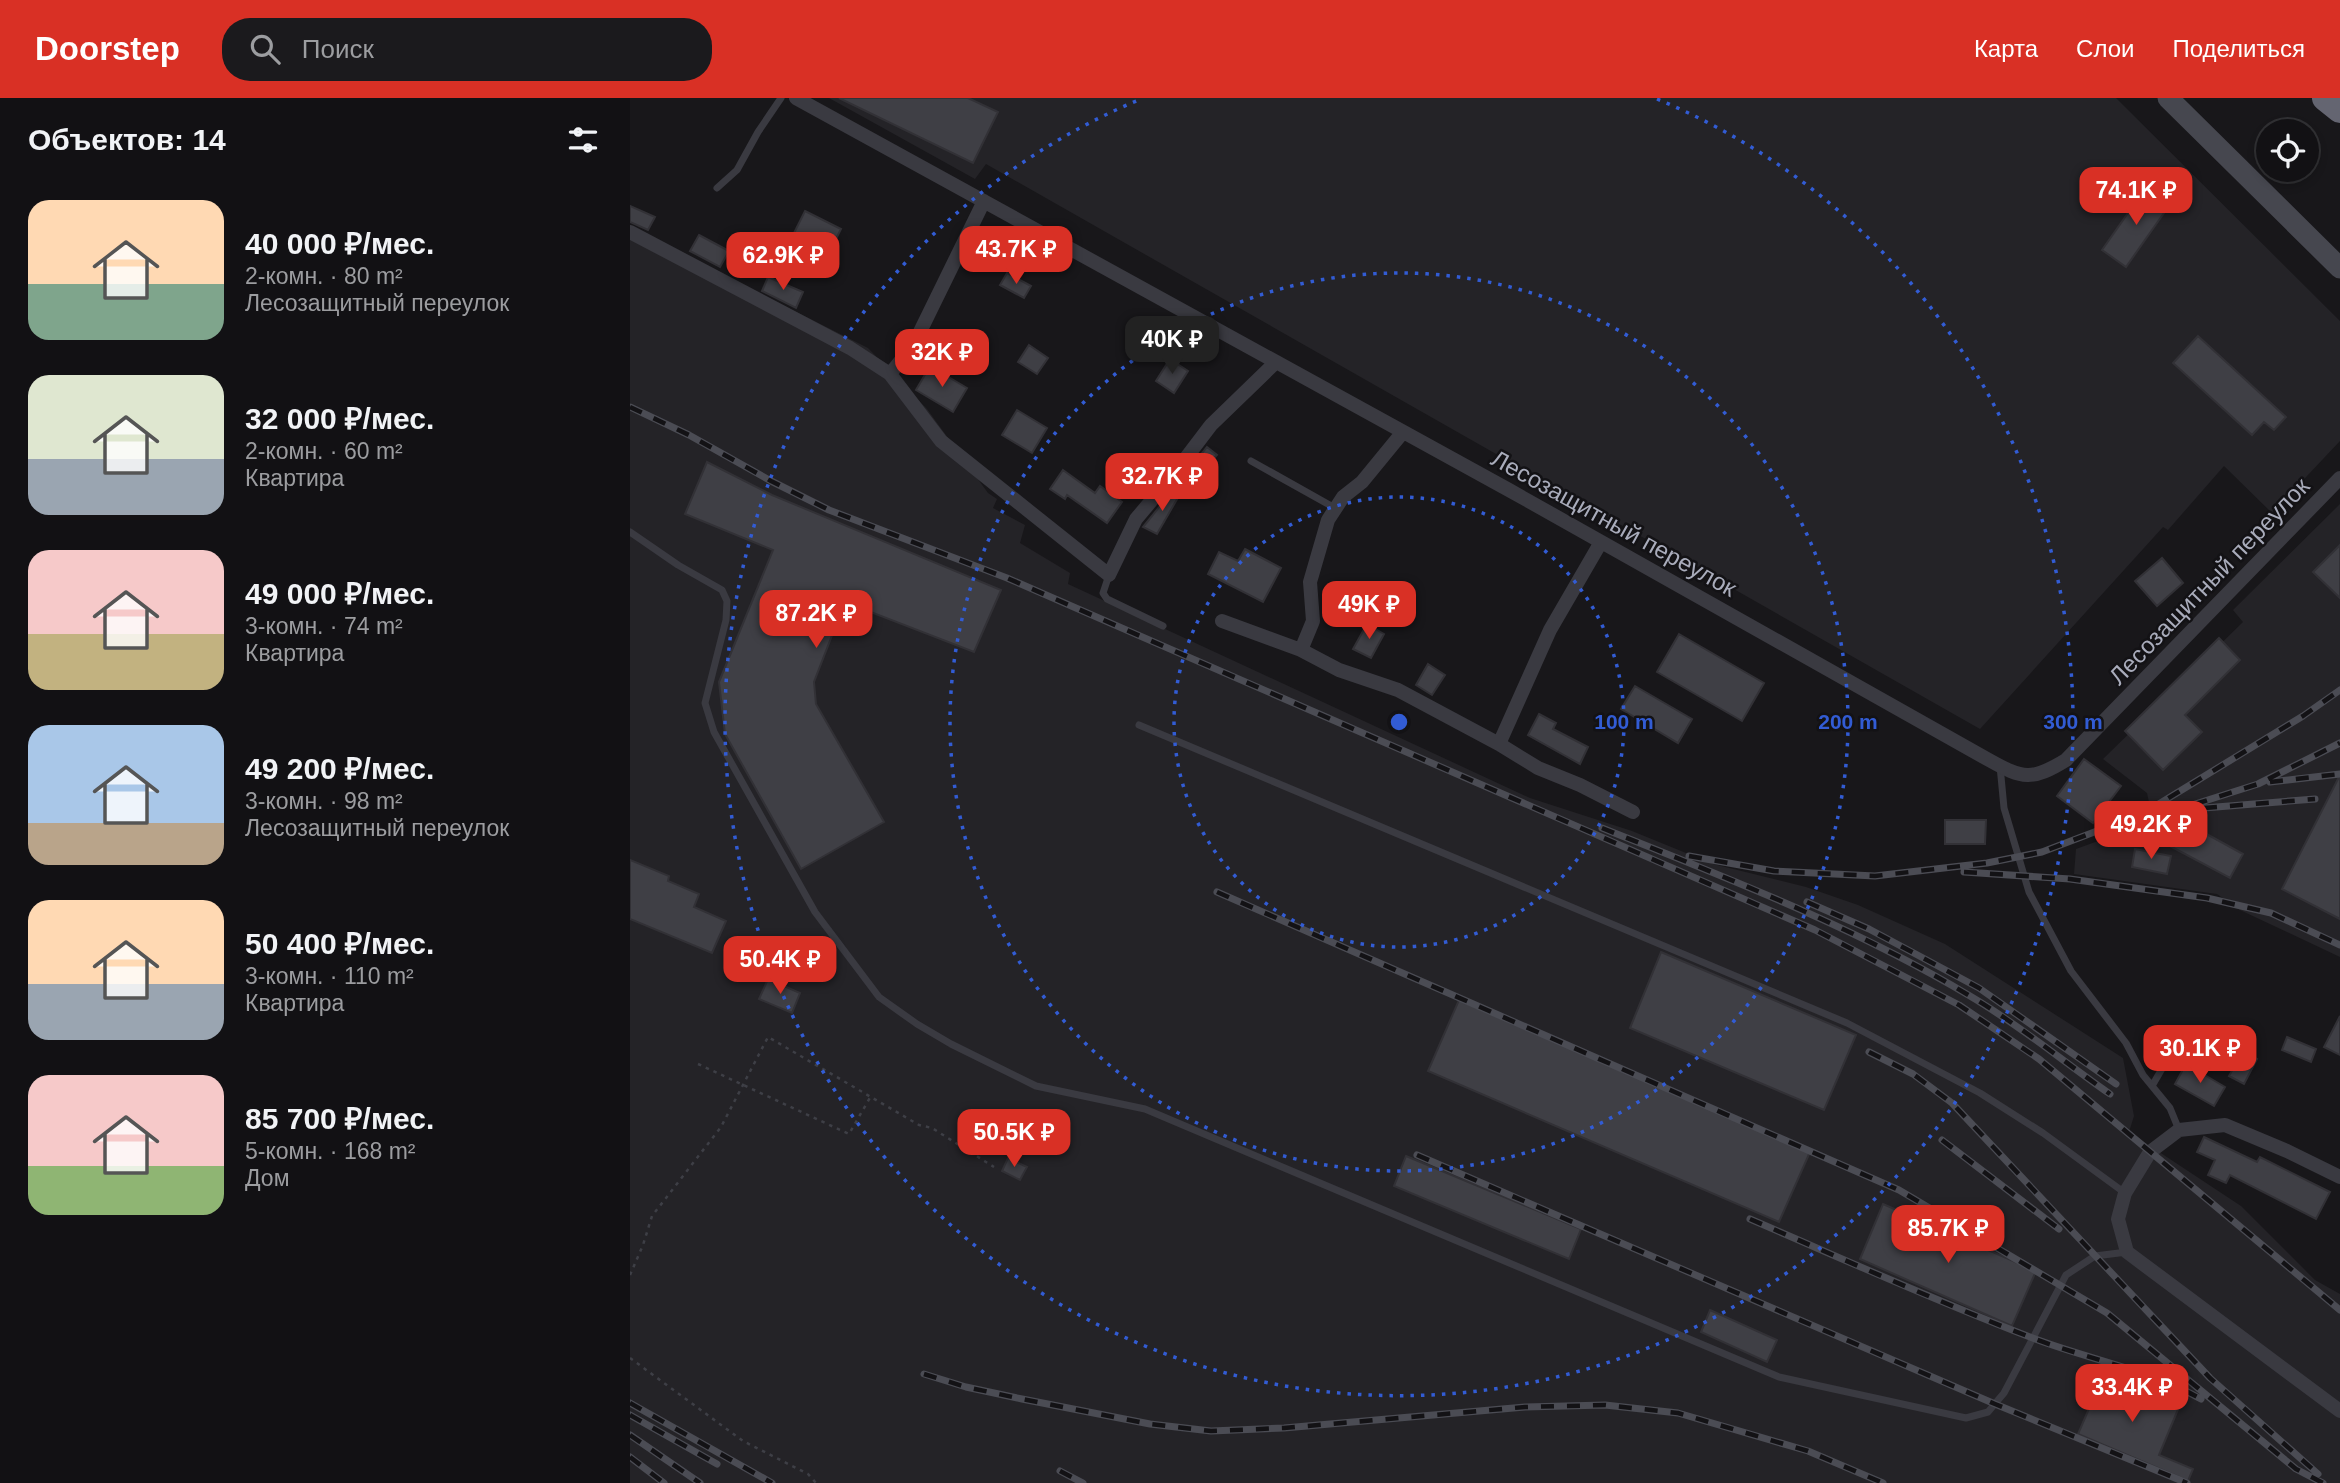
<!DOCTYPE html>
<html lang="ru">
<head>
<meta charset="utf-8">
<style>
	body { margin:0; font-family:Arial,sans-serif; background:#1b1a1d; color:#f1f3f6; height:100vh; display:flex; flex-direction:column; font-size:26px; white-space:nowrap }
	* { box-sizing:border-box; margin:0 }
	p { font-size:23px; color:#9c9da0 }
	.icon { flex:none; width:38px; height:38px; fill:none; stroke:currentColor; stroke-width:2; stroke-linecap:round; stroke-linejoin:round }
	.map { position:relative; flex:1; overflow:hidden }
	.panel { display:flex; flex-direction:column; background:#121114; width:630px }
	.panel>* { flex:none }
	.fabs { position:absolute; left:1626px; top:21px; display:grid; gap:14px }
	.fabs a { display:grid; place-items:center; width:63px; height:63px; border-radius:50%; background:#121114; box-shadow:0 4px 10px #0003,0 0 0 2px #313134; font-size:35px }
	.price { position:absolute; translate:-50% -60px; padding:0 16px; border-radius:14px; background:#d93025; color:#fff; font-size:23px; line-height:46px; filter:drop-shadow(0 2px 4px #0008) }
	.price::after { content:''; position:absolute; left:50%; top:42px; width:21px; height:16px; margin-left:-10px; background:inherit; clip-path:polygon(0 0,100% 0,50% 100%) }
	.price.current { background:#222; color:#fff }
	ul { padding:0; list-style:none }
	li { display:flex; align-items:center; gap:21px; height:175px; padding:0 28px }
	li span { display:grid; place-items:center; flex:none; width:196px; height:140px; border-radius:21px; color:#555 }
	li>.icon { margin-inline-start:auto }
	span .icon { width:84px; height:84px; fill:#fffc; stroke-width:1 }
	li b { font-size:30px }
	h2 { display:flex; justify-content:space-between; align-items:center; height:84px; padding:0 28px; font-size:30px }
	header { display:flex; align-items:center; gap:42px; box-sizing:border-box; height:98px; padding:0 35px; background:#d93025; color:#fff }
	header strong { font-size:33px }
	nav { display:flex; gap:38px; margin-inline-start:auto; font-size:24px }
	.search { width:490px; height:63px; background:#1b1a1d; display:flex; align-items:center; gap:18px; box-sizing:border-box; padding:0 24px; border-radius:28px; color:#9c9da0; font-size:26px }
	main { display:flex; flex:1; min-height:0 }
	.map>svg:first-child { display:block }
</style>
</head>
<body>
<header>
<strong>Doorstep</strong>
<div class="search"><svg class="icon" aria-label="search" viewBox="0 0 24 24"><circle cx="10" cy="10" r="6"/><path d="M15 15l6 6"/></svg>Поиск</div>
<nav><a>Карта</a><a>Слои</a><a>Поделиться</a></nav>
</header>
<main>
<section class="panel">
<h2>Объектов: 14<svg class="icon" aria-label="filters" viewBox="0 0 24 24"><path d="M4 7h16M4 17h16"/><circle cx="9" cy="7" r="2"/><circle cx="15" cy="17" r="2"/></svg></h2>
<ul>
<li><span style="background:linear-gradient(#ffd9b3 60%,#7fa58c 0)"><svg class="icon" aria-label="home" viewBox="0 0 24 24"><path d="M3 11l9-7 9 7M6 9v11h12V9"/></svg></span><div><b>40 000 ₽/мес.</b><p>2-комн. · 80 m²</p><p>Лесозащитный переулок</p></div></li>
<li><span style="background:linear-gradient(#dfe7d0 60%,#9aa5b1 0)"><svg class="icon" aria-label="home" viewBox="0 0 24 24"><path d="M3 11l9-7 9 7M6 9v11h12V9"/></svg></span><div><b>32 000 ₽/мес.</b><p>2-комн. · 60 m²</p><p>Квартира</p></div></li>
<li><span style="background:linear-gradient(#f6c9c9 60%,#c2b280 0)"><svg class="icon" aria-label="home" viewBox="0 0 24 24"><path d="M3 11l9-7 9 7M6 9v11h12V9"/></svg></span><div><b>49 000 ₽/мес.</b><p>3-комн. · 74 m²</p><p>Квартира</p></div></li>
<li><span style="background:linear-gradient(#a9c7e8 70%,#b9a48a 0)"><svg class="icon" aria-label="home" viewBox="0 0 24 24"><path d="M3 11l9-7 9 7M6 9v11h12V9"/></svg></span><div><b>49 200 ₽/мес.</b><p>3-комн. · 98 m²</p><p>Лесозащитный переулок</p></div></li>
<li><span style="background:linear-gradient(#ffd9b3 60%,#9aa5b1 0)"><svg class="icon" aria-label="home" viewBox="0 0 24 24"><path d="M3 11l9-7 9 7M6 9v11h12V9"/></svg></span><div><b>50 400 ₽/мес.</b><p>3-комн. · 110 m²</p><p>Квартира</p></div></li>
<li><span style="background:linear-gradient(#f6c9c9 65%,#8fb573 0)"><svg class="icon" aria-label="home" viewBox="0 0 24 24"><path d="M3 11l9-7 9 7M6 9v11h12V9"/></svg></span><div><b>85 700 ₽/мес.</b><p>5-комн. · 168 m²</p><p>Дом</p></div></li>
</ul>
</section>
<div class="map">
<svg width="1710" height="1385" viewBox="0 0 1710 1385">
	<rect width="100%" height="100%" fill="#18171a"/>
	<!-- built -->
	<path fill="#242327" d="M199,0H1486L1710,223V343L1642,415L1594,368L1538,432L1533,429L1350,631L356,66L345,81Z
		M0,130L238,250L297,311L358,395L367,401L363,410L395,427L390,445L440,475L438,486L900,700L1002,733L1083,766L1176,789L1228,807L1315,846L1493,960L1504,1018L1499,1034L1611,1108L1685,1182L1710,1196V1385H0Z
		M1710,406V859L1610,812L1587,796L1444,776L1446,751L1523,723L1517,695L1473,661L1613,524L1603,512Z"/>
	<!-- building -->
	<path fill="#3f3f45" stroke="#323136" stroke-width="2" d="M209,0H338L368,14L343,65Z
		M1517,88L1541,105L1496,169L1472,152Z
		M0,108L25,119L18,132L0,124Z
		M175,113L211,131L199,155L163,137Z
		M69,137L99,153L90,169L60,153Z
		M377,175L401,188L394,200L370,187Z
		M138,179L173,194L166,210L132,193Z
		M1568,238L1656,319L1644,332L1634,324L1622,337L1543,265Z
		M399,247L418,260L407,276L388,264Z
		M540,261L558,273L544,295L526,283Z
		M300,268L337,290L323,314L286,292Z
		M387,312L417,330L402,355L372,337Z
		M577,349L587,357L571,376L561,369Z
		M77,364L142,397L371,492L344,554L215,504L184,584L186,606L254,724L171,771L95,636L89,584L143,452L55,416Z
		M433,372L465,395L470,388L492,404L477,425L437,397L435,401L420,391Z
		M543,392L550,396L527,436L513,429Z
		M1710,447V500L1683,474Z
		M615,451L651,470L633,504L578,476L589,454L608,463Z
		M1532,460L1553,485L1527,508L1505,483Z
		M737,526L754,536L741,560L723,551Z
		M1049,536L1134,585L1112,623L1027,574Z
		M1589,540L1610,562L1555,617L1572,634L1533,672L1495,633Z
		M798,566L815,577L802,597L786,587Z
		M1005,588L1062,621L1048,645L991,611Z
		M909,616L926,625L923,631L958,649L950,666L898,637Z
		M1454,661L1491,688L1463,725L1427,698Z
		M1710,677V821L1652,791Z
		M1315,722H1356L1355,746H1315Z
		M1551,722L1613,756L1600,780L1538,747Z
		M1505,751L1541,758L1537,776L1502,769Z
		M0,762L39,778L38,783L69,796L64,809L96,823L82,855L0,821Z
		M1031,854L1226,937L1194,1012L1000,930Z
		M138,881L170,895L162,915L129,901Z
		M829,902L1180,1054L1149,1124L798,973Z
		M1710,918V957L1694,949Z
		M1657,939L1686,951L1681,964L1652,952Z
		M1613,953L1627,961L1614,986L1599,978Z
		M1556,966L1595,989L1584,1008L1545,986Z
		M1574,1039L1627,1064L1630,1059L1700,1094L1686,1121L1600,1077L1596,1085L1578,1077L1585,1062L1567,1054Z
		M776,1058L951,1131L939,1161L764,1088Z
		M378,1060L397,1069L390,1082L372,1073Z
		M1253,1106L1406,1173L1382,1228L1230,1161Z
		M1080,1212L1147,1242L1137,1264L1071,1234Z
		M1474,1276L1549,1309L1529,1357L1563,1371L1558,1383L1448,1336Z"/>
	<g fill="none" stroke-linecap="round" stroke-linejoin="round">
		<!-- path -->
		<path stroke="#3e3f46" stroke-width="2.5" stroke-dasharray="3.5 5" stroke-linecap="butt" d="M68,966L219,1036L241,998
			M0,1177L13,1147L22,1118L91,1029L138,939L289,1027L302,1030L364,1069
			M0,1260L113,1343L178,1376L186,1385"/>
		<!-- lane -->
		<path stroke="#3a3a41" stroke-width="7" d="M87,90L107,72L128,34L151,0
			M621,363L705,410
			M0,434L48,467L92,492L97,503L96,522L75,605L84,634L185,814L249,899L287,926L321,946L406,988L515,1011L1149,1279L1336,1320L1358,1314L1374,1295L1436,1177L1465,1158L1497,1154
			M479,477L473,495L477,501L533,528
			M509,627L1217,925L1350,995L1413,1035L1495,1095
			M1370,668L1374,710L1399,794L1441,873L1496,945L1513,977L1540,1010L1549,1032
			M1522,988L1544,950"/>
		<!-- street -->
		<path stroke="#3a3a41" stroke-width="14" d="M166,0L879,392L1359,662C1393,681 1402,683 1436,662L1710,380
			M0,134L220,250L260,276L311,343L479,477L506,421L543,377L581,327L646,264
			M260,276L284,246L354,103
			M592,523L671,552L709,572L768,592L869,646L908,670L950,687L1003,714
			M671,552L683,523L680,484L698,422L713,399L732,384L773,334
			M869,646L920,532L971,444
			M1710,1079L1657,1053L1595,1027L1549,1032L1520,1054L1495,1095L1488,1121L1497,1154L1710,1313"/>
		<!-- secondary -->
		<path stroke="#46474f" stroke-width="21" d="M1538,0L1710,170"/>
		<!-- highway -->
		<path stroke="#646571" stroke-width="26" d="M1695,0L1710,12"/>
		<defs>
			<path id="rail" d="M0,309L59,337L141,383L199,412L377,480L1185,832L1329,907L1409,961L1710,1212
				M1640,684L1710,676
				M1574,710L1685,701
				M1515,722L1628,686L1710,645
				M972,730C1097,780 1225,829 1340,898C1388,926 1434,964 1480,996
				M1059,758L1144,773L1245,778L1357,765L1412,754L1514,715L1673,618L1710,592
				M1334,774L1440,781L1577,800L1641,815L1710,847
				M587,794L1269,1092L1477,1215L1666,1371L1693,1385
				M1177,804L1239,831L1349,890L1486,986
				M1239,954L1283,976L1322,1005L1580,1280L1688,1376
				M1312,1042L1429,1131
				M787,1057L1365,1306L1557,1385
				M1120,1121C1213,1161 1306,1203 1400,1239C1456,1261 1518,1271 1571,1301
				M294,1276L336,1289L392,1301L520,1326L581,1333L654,1330L895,1309L975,1307L1048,1315L1178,1353L1253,1385
				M0,1305L142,1385
				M0,1317L87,1366
				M0,1337L70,1385
				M0,1359L34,1385
				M430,1373L453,1385"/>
		</defs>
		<!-- rail casing -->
		<use href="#rail" stroke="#4b4c54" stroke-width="7"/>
		<!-- rail -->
		<use href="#rail" stroke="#131215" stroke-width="4.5" stroke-dasharray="13" stroke-linecap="butt"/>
	</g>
	<!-- distance rings -->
	<g fill="none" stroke="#325cd4" stroke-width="3.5" stroke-dasharray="3.5 7">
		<circle cx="769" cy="624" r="225"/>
		<circle cx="769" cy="624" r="449"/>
		<path d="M1027 1A674 674 0 1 1 511 1"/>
	</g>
	<g text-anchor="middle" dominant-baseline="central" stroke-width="5" stroke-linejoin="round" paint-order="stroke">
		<!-- street labels -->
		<g font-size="24" fill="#a9acbb" stroke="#131215">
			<text transform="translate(984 425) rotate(29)">Лесозащитный переулок</text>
			<text transform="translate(1579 483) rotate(-46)">Лесозащитный переулок</text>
		</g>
	</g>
	<circle cx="769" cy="624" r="10" fill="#325cd4" stroke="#131215" stroke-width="3.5"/>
	<g font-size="21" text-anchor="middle" font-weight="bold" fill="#325cd4" stroke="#131215" stroke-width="5" stroke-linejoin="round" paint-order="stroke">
		<text x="994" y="631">100 m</text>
		<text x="1218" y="631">200 m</text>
		<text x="1443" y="631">300 m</text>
	</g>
</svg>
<div class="fabs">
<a><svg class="icon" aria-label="locate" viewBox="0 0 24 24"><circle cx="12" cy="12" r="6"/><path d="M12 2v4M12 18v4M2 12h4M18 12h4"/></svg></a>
</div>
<b class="price" style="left:1506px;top:129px">74.1K ₽</b>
<b class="price" style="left:386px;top:188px">43.7K ₽</b>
<b class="price" style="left:153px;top:194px">62.9K ₽</b>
<b class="price current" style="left:542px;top:278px">40K ₽</b>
<b class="price" style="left:312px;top:291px">32K ₽</b>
<b class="price" style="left:532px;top:415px">32.7K ₽</b>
<b class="price" style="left:739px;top:543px">49K ₽</b>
<b class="price" style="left:186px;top:552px">87.2K ₽</b>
<b class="price" style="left:1521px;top:763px">49.2K ₽</b>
<b class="price" style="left:150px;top:898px">50.4K ₽</b>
<b class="price" style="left:1570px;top:987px">30.1K ₽</b>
<b class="price" style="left:384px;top:1071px">50.5K ₽</b>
<b class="price" style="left:1318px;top:1167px">85.7K ₽</b>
<b class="price" style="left:1502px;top:1326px">33.4K ₽</b>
</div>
</main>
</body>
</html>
